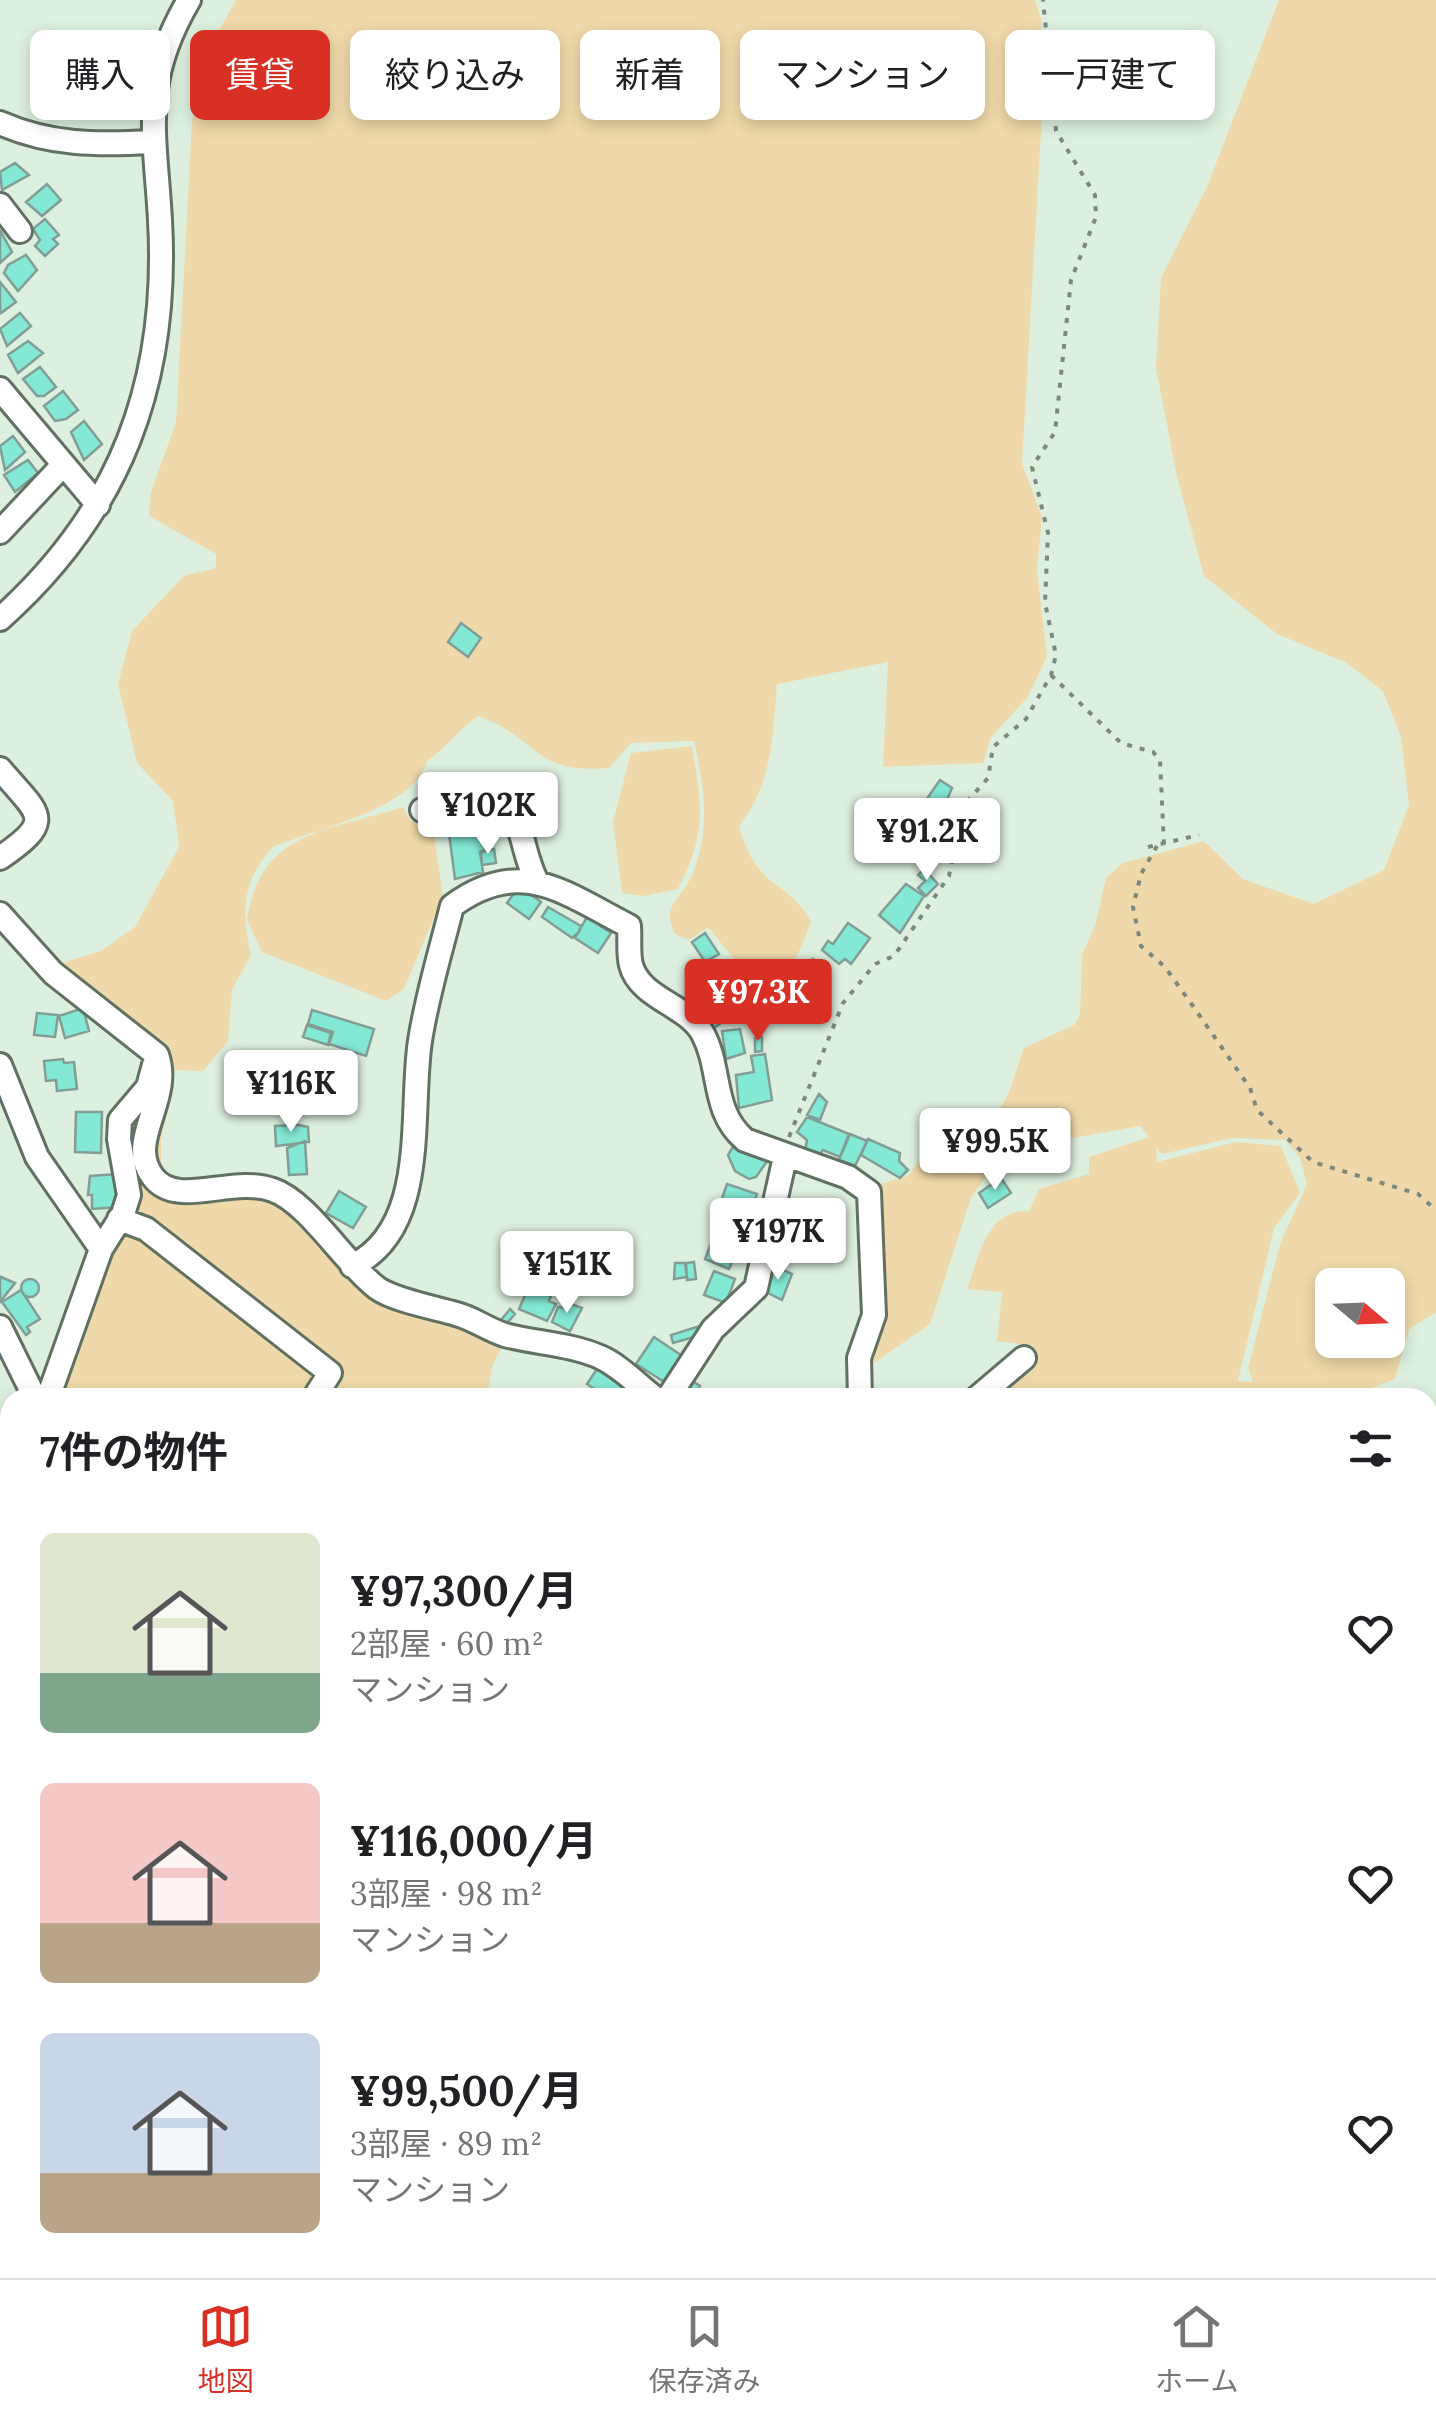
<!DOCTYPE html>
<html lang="ja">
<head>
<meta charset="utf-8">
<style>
	body { margin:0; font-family:Lora,"Noto Sans JP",serif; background:#f6f6f6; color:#202124; height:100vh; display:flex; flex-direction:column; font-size:38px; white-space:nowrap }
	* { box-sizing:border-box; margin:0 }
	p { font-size:32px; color:#757577 }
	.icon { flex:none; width:55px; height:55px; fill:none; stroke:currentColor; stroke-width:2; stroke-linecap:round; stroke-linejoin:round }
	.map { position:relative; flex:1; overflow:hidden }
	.details { position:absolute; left:0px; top:1388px; width:1438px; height:892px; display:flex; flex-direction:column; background:#fff; border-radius:30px 30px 0 0; box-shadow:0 5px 15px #0003 }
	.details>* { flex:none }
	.banner { position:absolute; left:30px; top:30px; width:1378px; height:90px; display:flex; gap:20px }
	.needle { width:65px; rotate:109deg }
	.tools { position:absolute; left:1315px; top:1268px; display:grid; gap:20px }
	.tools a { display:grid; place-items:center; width:90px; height:90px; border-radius:15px; background:#fff; box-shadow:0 5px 15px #0003; font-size:50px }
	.price { position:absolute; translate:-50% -85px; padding:0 22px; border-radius:10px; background:#fff; color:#222; font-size:32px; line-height:65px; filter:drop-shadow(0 2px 5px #0008) }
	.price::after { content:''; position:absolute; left:50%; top:60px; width:30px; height:22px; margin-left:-15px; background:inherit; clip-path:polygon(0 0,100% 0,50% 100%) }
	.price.on { background:#d93025; color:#fff }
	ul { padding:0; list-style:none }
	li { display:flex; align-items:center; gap:30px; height:250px; padding:0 40px }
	li span { display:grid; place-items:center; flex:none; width:280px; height:200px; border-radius:15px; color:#555 }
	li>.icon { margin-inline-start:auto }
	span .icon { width:120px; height:120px; fill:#fffc; stroke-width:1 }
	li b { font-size:42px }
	h2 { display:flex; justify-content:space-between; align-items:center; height:120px; padding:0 40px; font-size:42px }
	.pill { padding:0 35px; border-radius:15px; background:#fff; box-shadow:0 5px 15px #0003; font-size:35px; line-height:90px }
	.pill.on { background:#d93025; color:#fff }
	.tabs { display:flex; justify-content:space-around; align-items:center; height:140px; border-top:2px solid #e0e0e0; background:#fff; font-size:28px; color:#757577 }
	.tabs a { display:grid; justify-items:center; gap:5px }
	.tabs .on { color:#d93025 }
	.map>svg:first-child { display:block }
</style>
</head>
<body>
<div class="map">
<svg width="1436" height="2278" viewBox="0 0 1436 2278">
	<rect width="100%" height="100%" fill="#ddf0df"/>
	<!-- built -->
	<path fill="#cce6cf" d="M742,2270H978L989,2278H741Z"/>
	<!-- green -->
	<path fill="#efd9aa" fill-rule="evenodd" d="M236,0H1035L1041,18L1044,80L1022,463L1042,517L1037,570L1047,656L1028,697L991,737L983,763L883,767L888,662L777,684C773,735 772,785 739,826C758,892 783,875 811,921C797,960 793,975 748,976L708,927L689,940L675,934C660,904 682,900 693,873C711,825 704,790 694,741L631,743L609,768C530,774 542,739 478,716C458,730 446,748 427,761C414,809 316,829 273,847C242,881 241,911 251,955L232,990L228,1041L203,1071L173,1070C171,1040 82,985 56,965L101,951L135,927L179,847L173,801L137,763L118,684L132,631L184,576L216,568V554L149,516L151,492L176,422L192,121L208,50Z
		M1279,0H1436V1312L1409,1329L1395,1379L1371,1388L1367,1397H991L1035,1366L1034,1346L997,1341L1002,1292L967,1289C980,1255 986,1210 1029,1211L1039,1189L1089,1174V1157L1149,1137L1140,1126L1050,1142L987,1175L971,1198L930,1324L871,1365L881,1319L873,1186L908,1176L947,1122C1011,1125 1005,1098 1024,1048L1074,1025L1080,1015L1082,955L1095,926L1106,878L1123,863L1204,841L1243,879L1314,904L1384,870L1409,805L1401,737L1383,691L1345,662L1277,634L1204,576L1177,477L1156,368L1161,278L1207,187ZM1232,1138L1285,1140L1300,1158L1307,1184L1280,1244L1248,1368L1253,1382L1238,1381L1274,1228L1300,1193L1281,1146L1236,1142L1157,1162L1156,1148L1162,1154ZM1332,1285H1388V1340H1332Z
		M692,746C702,804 707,834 678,889L644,896L622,893L613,822L631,753Z
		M403,807L411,822L431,816L443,896L404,989L386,1001L262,952L247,920C260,830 329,831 403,807Z
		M158,1070L173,1089L161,1139V1191L259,1196L291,1208L324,1254L378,1297L409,1305L431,1320L460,1324L504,1342L492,1367L487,1397L60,1396L108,1250L123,1133Z
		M259,2270H633L629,2278H262Z"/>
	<!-- water -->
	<path fill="#66d1e3" stroke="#4b98a3" stroke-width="2.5" d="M760,2270H812L808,2278H758Z"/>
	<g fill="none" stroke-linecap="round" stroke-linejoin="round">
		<!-- river -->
		<path stroke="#66d1e3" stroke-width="32" d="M0,1839L10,1830
			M1057,2270L1071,2278
			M91,2278L99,2270"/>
	</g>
	<!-- building -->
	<path fill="#83e9d4" stroke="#829d96" stroke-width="2.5" d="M15,163L29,175L2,190L0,172Z
		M47,184L61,200L42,216L26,202Z
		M45,219L59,235L53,239L58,244L45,256L35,246L40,240L33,229Z
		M0,230L12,252L0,263Z
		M26,255L37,270L18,291L4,273L8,265Z
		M0,282L16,302L1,313L0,312Z
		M20,313L31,326L7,346L0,329Z
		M28,341L43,353L18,373L8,355Z
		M40,367L56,387L44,396H37L23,379Z
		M63,391L78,410L66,419L55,421L44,406Z
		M84,421L102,444L84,460L71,432Z
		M13,436L25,452L5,470L0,446Z
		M28,460L38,473L15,492L4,475Z
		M461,623L481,638L468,657L448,642Z
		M940,780L952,788L941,814L924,803Z
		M475,815L485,850L480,852L483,872L455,879L447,819Z
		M494,849L496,863L482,865L481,852Z
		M924,869L938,884L926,896L918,888L925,881L918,875Z
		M906,884L924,896L900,933L879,915Z
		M519,886L541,902L529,919L507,903Z
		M548,907L581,926L579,932L572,938L542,917Z
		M587,917L611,933L598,953L575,938Z
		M848,923L870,938L851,964L845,959L839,964L822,950L828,941L833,944Z
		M705,933L719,954L705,962L692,942Z
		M813,959L825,969L816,982L803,973Z
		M761,986L763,1006L756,1007L752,987Z
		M718,1006L727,1019L708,1032L699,1019Z
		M764,1007L767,1023L759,1025L756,1008Z
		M83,1008L89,1031L65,1038L59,1016Z
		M312,1010L374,1029L366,1056L329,1044L333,1032L308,1024Z
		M37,1013L58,1015L55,1037L34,1035Z
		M307,1025L331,1033L328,1045L303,1037Z
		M740,1029L745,1053L726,1059L722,1031Z
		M762,1037V1051L755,1052V1038Z
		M765,1054L772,1100L739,1108L736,1075L754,1072L751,1056Z
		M63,1059L64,1063L74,1062L77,1089L57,1091L56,1080L46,1081L44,1061Z
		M819,1094L827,1102L820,1120L807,1115Z
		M76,1112H102L101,1153L75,1152Z
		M807,1117L849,1134L840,1157L823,1150L819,1156L805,1151L807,1140L797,1132Z
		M299,1125L308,1127L309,1142L276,1146L275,1126Z
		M850,1134L867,1141L855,1166L839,1160Z
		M868,1139L900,1153L899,1161L908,1170L900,1178L861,1155Z
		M305,1141L307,1174L289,1175L287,1148Z
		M736,1142L768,1160L756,1177L749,1179L735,1171L728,1155Z
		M118,1174L120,1207L92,1209V1195H88L90,1176Z
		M1001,1178L1011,1193L988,1208L979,1193Z
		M727,1184L757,1194L749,1215L719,1207Z
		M339,1191L366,1207L353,1228L326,1213Z
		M719,1224L745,1232L729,1269L705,1259Z
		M745,1228L755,1232L749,1257L737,1252Z
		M694,1262L696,1279L687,1280L686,1263Z
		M675,1263H685L687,1277L674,1279Z
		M775,1266L792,1274L782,1300L764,1291Z
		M714,1271L735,1279L726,1303L704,1295Z
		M1,1277L15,1283L0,1302V1280Z
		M564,1279L578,1284L575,1295L560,1289Z
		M21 1288a9 9 0 1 1 18 0a9 9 0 1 1-18 0Z
		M528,1288L551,1296L549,1301L556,1304L547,1321L519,1309Z
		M21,1290L40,1319L27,1327L30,1332L26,1335L2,1302Z
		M568,1303L582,1308L570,1331L552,1322L558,1307L566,1308Z
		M510,1309L515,1314L506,1324L501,1320Z
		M700,1326L701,1335L673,1343L671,1335Z
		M654,1337L684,1357L666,1383L636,1364Z
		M597,1369L627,1390L622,1398H607L587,1384Z
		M689,1379L700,1386L693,1398H682Z
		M1428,1970L1436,1973L1435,2011L1428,2009Z
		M1428,2011L1436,2016L1428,2032Z
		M1436,2204V2233L1428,2231Z
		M638,2270H654L651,2278H635Z
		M829,2270H843L839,2278H825Z"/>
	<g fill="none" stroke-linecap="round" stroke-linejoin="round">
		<defs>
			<path id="minor" d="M0,123C50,145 97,145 151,142
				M0,205L20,231
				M0,389L98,505
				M0,532L62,466
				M0,619C121,511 169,382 160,220C155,131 140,83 189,0
				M0,769C39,815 57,819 0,858
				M422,810C451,800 510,793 521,834C526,851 528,863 536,880
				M0,914L53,973L157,1055C173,1100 125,1141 153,1177C177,1209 232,1175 273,1190C308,1202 344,1263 377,1288C393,1300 436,1308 456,1314C473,1318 488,1330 505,1335C535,1343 571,1344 600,1357C619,1365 638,1385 655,1398
				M0,1065L37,1157L101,1249
				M119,1219L146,1229L330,1373L314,1398
				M352,1266C430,1229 409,1112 420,1041C427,995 441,950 452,906C521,855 564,893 629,926C630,938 628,954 631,965C640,999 688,1005 703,1034C722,1070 711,1111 745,1140L848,1177L869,1192L874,1315L859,1358L860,1398
				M0,1327L35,1398
				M48,1398L101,1249L123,1214L129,1195L119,1139L120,1120L148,1087L154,1065
				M668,1398L713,1329L756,1288L785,1157
				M977,1398L1024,1358
				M0,1651L10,1645
				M1428,1822L1436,1837
				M1428,1933L1436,1923
				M0,2007L10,1986
				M0,2073L10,2075
				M1428,2157L1436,2159
				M1230,2270L1250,2278
				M665,2278L667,2270
				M697,2278L699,2270
				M734,2278L735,2270"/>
			<path id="highway" d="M0,1670L10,1684
				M0,1755L10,1753
				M1428,2267L1436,2273"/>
		</defs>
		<!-- minor casing -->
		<use href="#minor" stroke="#607162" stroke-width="28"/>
		<!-- highway casing -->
		<use href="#highway" stroke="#626e22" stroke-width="40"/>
		<!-- path -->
		<path stroke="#7b887c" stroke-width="4" stroke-dasharray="5 8" stroke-linecap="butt" d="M1051,675L1121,743L1153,752L1160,760L1164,845
			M1157,846L1141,874L1133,907L1141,946L1165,967L1195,1009L1250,1088L1257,1110L1313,1162L1418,1194L1436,1210
			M1148,847L1199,835
			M789,1137L843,1003L875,964L894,956L949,876L963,806L988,778L993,747L1026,719L1051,675L1056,655L1045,603L1048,533L1032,467L1055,432L1071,280L1096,217L1095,195L1056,131L1043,0
			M1428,1643L1436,1640
			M1139,2278L1143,2270"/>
		<!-- minor -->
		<use href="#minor" stroke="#fff" stroke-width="22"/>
		<!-- highway -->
		<use href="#highway" stroke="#909f2e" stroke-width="35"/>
	</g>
</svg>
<div class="tools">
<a><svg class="needle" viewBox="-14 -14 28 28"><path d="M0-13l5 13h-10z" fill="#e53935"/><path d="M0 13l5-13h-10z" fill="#757577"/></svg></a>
</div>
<b class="price" style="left:488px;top:857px">¥102K</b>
<b class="price" style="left:927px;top:883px">¥91.2K</b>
<b class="price on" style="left:758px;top:1044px">¥97.3K</b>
<b class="price" style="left:291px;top:1135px">¥116K</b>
<b class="price" style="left:995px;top:1193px">¥99.5K</b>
<b class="price" style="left:778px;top:1283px">¥197K</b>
<b class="price" style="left:567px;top:1316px">¥151K</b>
<div class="banner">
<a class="pill">購入</a>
<a class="pill on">賃貸</a>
<a class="pill">絞り込み</a>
<a class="pill">新着</a>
<a class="pill">マンション</a>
<a class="pill">一戸建て</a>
</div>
<section class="details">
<h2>7件の物件<svg class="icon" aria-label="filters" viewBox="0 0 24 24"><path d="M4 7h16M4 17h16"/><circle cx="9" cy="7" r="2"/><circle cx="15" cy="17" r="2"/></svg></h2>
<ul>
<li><span style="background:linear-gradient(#dfe7d0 70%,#7fa58c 0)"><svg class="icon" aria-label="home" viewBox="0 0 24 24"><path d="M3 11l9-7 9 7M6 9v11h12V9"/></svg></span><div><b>¥97,300/月</b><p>2部屋 · 60 m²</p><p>マンション</p></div><svg class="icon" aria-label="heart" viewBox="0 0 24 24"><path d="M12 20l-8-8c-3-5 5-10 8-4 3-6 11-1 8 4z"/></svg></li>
<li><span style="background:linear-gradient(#f6c9c9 70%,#b9a48a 0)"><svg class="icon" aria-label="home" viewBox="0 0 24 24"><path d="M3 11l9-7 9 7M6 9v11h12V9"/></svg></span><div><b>¥116,000/月</b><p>3部屋 · 98 m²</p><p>マンション</p></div><svg class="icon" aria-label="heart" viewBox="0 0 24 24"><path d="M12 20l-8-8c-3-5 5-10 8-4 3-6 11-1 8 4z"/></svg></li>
<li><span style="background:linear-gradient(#c9d6e8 70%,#b9a48a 0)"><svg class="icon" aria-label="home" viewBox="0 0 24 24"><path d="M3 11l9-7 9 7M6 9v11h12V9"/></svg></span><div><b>¥99,500/月</b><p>3部屋 · 89 m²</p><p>マンション</p></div><svg class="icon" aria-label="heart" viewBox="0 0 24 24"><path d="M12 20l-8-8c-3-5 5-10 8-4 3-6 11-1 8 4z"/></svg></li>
</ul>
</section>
</div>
<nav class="tabs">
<a class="on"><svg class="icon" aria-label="map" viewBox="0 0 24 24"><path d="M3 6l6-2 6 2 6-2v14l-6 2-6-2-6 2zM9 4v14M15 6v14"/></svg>地図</a>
<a><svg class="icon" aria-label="saved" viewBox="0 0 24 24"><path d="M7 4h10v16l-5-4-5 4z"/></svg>保存済み</a>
<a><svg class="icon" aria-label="home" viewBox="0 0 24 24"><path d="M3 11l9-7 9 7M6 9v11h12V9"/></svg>ホーム</a>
</nav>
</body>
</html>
